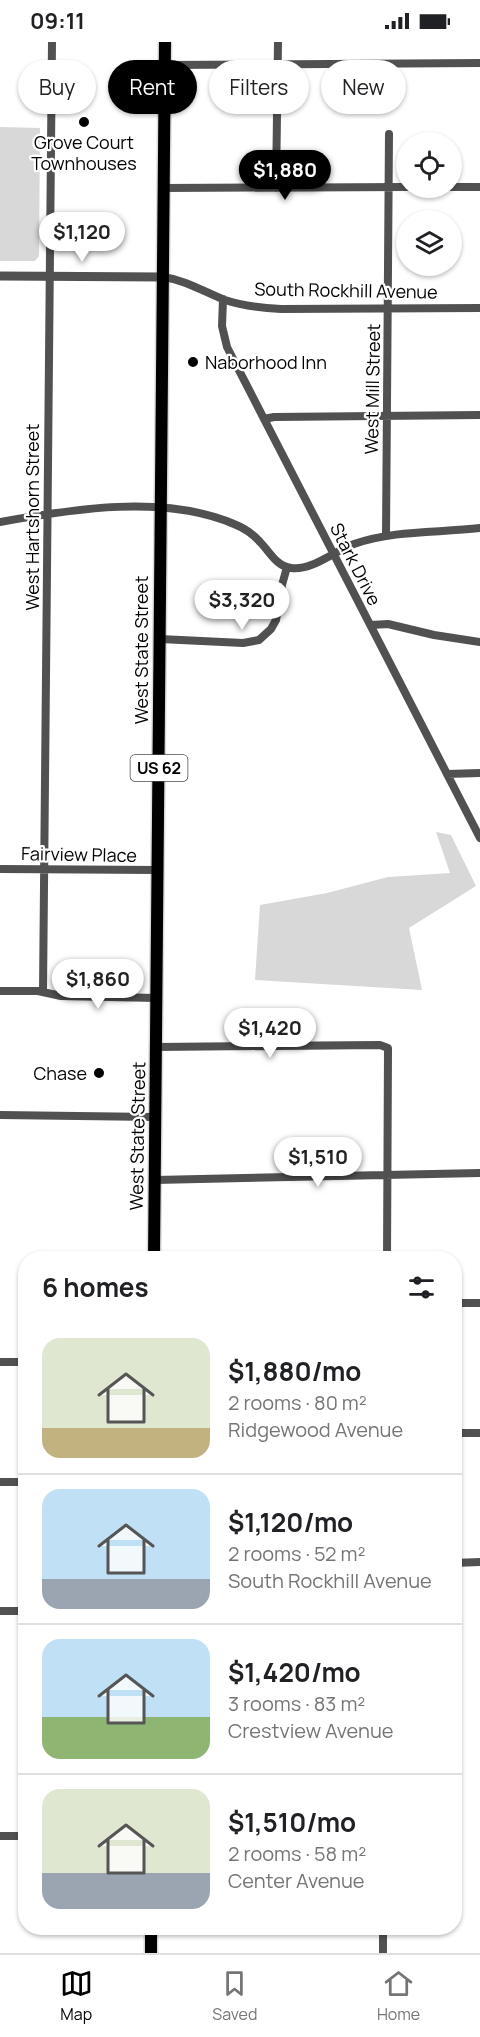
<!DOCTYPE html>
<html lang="en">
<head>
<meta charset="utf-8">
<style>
	body { margin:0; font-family:Manrope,sans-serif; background:#f2f2f2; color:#202124; height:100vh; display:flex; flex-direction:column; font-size:22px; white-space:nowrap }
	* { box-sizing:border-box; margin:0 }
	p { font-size:20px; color:#757577 }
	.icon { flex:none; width:33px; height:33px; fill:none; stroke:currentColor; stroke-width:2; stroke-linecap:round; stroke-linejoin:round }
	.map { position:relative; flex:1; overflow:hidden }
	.details { position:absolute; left:18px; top:1209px; width:444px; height:684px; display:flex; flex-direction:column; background:#fff; border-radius:24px; box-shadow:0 2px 4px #0004 }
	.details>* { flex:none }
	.banner { position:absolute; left:18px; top:18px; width:444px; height:54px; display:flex; gap:12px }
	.fabs { position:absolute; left:396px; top:90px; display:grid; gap:12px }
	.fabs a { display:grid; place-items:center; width:66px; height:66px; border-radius:50%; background:#fff; box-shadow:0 2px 4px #0004; font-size:30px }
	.price { position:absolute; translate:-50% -51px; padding:0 14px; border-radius:21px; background:#fff; color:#222; font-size:20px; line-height:39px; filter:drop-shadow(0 2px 3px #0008) }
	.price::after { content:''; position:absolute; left:50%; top:36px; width:18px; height:14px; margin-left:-9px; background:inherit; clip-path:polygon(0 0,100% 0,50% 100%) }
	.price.active { background:#000; color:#fff }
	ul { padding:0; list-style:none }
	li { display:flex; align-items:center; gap:18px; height:150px; padding:0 24px }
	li+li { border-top:2px solid #e0e0e0 }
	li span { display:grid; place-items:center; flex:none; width:168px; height:120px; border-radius:18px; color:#555 }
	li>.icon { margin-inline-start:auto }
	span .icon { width:72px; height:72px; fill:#fffc; stroke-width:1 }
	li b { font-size:26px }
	h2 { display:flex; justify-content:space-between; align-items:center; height:72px; padding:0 24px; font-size:26px }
	.pill { padding:0 21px; border-radius:27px; background:#fff; box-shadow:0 2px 4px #0004; font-size:21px; line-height:54px }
	.pill.active { background:#000; color:#fff }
	.status { display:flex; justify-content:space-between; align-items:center; height:42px; padding:0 30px; background:#fff; direction:ltr }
	.status svg { height:16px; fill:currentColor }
	.dock { display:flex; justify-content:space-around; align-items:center; height:84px; border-top:2px solid #e0e0e0; background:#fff; font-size:16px; color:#757577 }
	.dock a { display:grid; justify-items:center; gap:3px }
	.dock .active { color:#000 }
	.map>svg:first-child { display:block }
</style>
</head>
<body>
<div class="status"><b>09:11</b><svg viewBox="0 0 49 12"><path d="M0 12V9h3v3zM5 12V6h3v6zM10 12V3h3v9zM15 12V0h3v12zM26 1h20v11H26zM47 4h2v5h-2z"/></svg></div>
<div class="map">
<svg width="480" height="1911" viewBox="0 0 480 1911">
	<rect width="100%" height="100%" fill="#fff"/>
	<!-- green -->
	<path fill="#d8d8d8" d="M0,85L40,86L39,214L35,219H0Z
		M436,790L451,793L476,844L409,886L422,948L255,938L260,863L327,851L388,835L450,831Z"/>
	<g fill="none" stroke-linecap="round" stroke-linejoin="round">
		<defs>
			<path id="trunk" d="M154,1216L165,0
				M151,1911V1886"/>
		</defs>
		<!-- trunk casing -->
		<use href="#trunk" stroke="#dbdbdb" stroke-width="15"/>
		<!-- minor -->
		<path stroke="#515151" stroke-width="8" d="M165,23L480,21
			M452,145H480
			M164,146L406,145
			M276,146L278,0
			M163,235C186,238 204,250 225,258C243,264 261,266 281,267L480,266
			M223,257L222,284L227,305L480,796
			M264,377L274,375L480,373
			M0,480C73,467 164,452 234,482C244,486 253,492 260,500C270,510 276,524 291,526C312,529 334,509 354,502C394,488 438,491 480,486
			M386,494L389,92
			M371,583L388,582L434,593L480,600
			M160,597L243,601L259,598L271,587L276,578L282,543L287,525
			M447,732L480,731
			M0,827L158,828
			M0,949H38L61,954L157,956
			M43,950L52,0
			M156,1005L380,1003L388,1006L387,1216
			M0,1073L155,1075
			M155,1138L480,1131
			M454,1261H480
			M0,1320H26
			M454,1391H480
			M0,1440H26
			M454,1521L480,1520
			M0,1569H26
			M0,1794H26
			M383,1911V1886"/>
		<!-- tertiary -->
		<path stroke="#515151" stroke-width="9" d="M0,234L163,235"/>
		<!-- trunk -->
		<use href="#trunk" stroke="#000" stroke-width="12"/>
	</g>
	<!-- markers -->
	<g fill="#000" stroke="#fff" stroke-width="2">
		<circle cx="84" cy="80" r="6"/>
		<circle cx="193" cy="320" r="6"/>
		<circle cx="99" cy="1031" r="6"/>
	</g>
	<g text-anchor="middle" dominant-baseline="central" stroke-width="4.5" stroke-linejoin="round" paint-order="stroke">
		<!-- shield labels -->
		<rect fill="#fff" stroke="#4c4c4c" stroke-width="1.5" x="130.5" y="713" width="57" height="26" rx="4.5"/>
		<g font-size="16" font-weight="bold" fill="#000">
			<text x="159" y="726">US 62</text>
		</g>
		<!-- poi labels -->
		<g font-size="18" fill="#000" stroke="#fff">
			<text x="84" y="100">Grove Court<tspan x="84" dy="21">Townhouses</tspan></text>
			<text x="205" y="320" text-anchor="start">Naborhood Inn</text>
			<text x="87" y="1031" text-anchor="end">Chase</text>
		</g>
		<!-- street labels -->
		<g font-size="18" fill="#000" stroke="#fff">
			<text transform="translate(346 248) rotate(1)">South Rockhill Avenue</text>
			<text transform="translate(372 347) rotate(-89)">West Mill Street</text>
			<text transform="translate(32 475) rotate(-90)">West Hartshorn Street</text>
			<text transform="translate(356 522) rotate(63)">Stark Drive</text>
			<text transform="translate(141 608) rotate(-90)">West State Street</text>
			<text transform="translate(79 812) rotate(1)">Fairview Place</text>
			<text transform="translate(137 1094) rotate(-89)">West State Street</text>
		</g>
	</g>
</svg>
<div class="fabs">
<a><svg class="icon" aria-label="locate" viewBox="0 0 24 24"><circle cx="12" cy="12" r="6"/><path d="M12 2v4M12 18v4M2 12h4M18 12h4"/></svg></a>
<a><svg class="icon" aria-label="layers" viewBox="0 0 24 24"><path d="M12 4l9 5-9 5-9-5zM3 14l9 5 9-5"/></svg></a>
</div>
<b class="price active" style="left:285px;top:159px">$1,880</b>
<b class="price" style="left:82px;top:221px">$1,120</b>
<b class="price" style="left:242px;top:589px">$3,320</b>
<b class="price" style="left:98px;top:968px">$1,860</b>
<b class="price" style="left:270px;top:1017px">$1,420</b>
<b class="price" style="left:318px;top:1146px">$1,510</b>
<div class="banner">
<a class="pill">Buy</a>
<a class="pill active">Rent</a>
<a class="pill">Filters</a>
<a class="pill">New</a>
</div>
<section class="details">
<h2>6 homes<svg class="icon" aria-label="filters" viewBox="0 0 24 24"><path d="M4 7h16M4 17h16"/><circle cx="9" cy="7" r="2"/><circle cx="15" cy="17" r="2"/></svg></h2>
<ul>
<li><span style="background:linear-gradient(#dfe7d0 75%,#c2b280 0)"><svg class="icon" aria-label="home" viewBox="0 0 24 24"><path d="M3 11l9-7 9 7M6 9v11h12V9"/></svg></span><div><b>$1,880/mo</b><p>2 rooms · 80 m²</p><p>Ridgewood Avenue</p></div></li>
<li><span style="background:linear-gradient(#bfe0f5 75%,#9aa5b1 0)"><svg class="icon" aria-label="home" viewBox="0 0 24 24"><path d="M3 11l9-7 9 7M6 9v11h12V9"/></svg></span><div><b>$1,120/mo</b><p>2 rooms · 52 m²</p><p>South Rockhill Avenue</p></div></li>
<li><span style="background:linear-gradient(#bfe0f5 65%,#8fb573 0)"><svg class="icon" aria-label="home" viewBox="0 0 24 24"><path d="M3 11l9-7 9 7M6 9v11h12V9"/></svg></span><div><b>$1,420/mo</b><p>3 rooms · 83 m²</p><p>Crestview Avenue</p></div></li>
<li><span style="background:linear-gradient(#dfe7d0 70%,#9aa5b1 0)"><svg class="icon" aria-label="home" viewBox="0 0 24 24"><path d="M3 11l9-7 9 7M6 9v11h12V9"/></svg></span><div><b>$1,510/mo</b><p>2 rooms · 58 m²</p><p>Center Avenue</p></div></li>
</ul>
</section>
</div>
<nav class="dock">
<a class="active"><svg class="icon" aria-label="map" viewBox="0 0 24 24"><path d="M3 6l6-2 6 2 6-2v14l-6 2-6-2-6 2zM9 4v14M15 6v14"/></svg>Map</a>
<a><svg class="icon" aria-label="saved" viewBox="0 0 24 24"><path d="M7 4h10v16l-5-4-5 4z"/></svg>Saved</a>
<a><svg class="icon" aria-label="home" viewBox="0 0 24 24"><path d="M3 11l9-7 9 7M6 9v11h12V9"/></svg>Home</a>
</nav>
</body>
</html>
